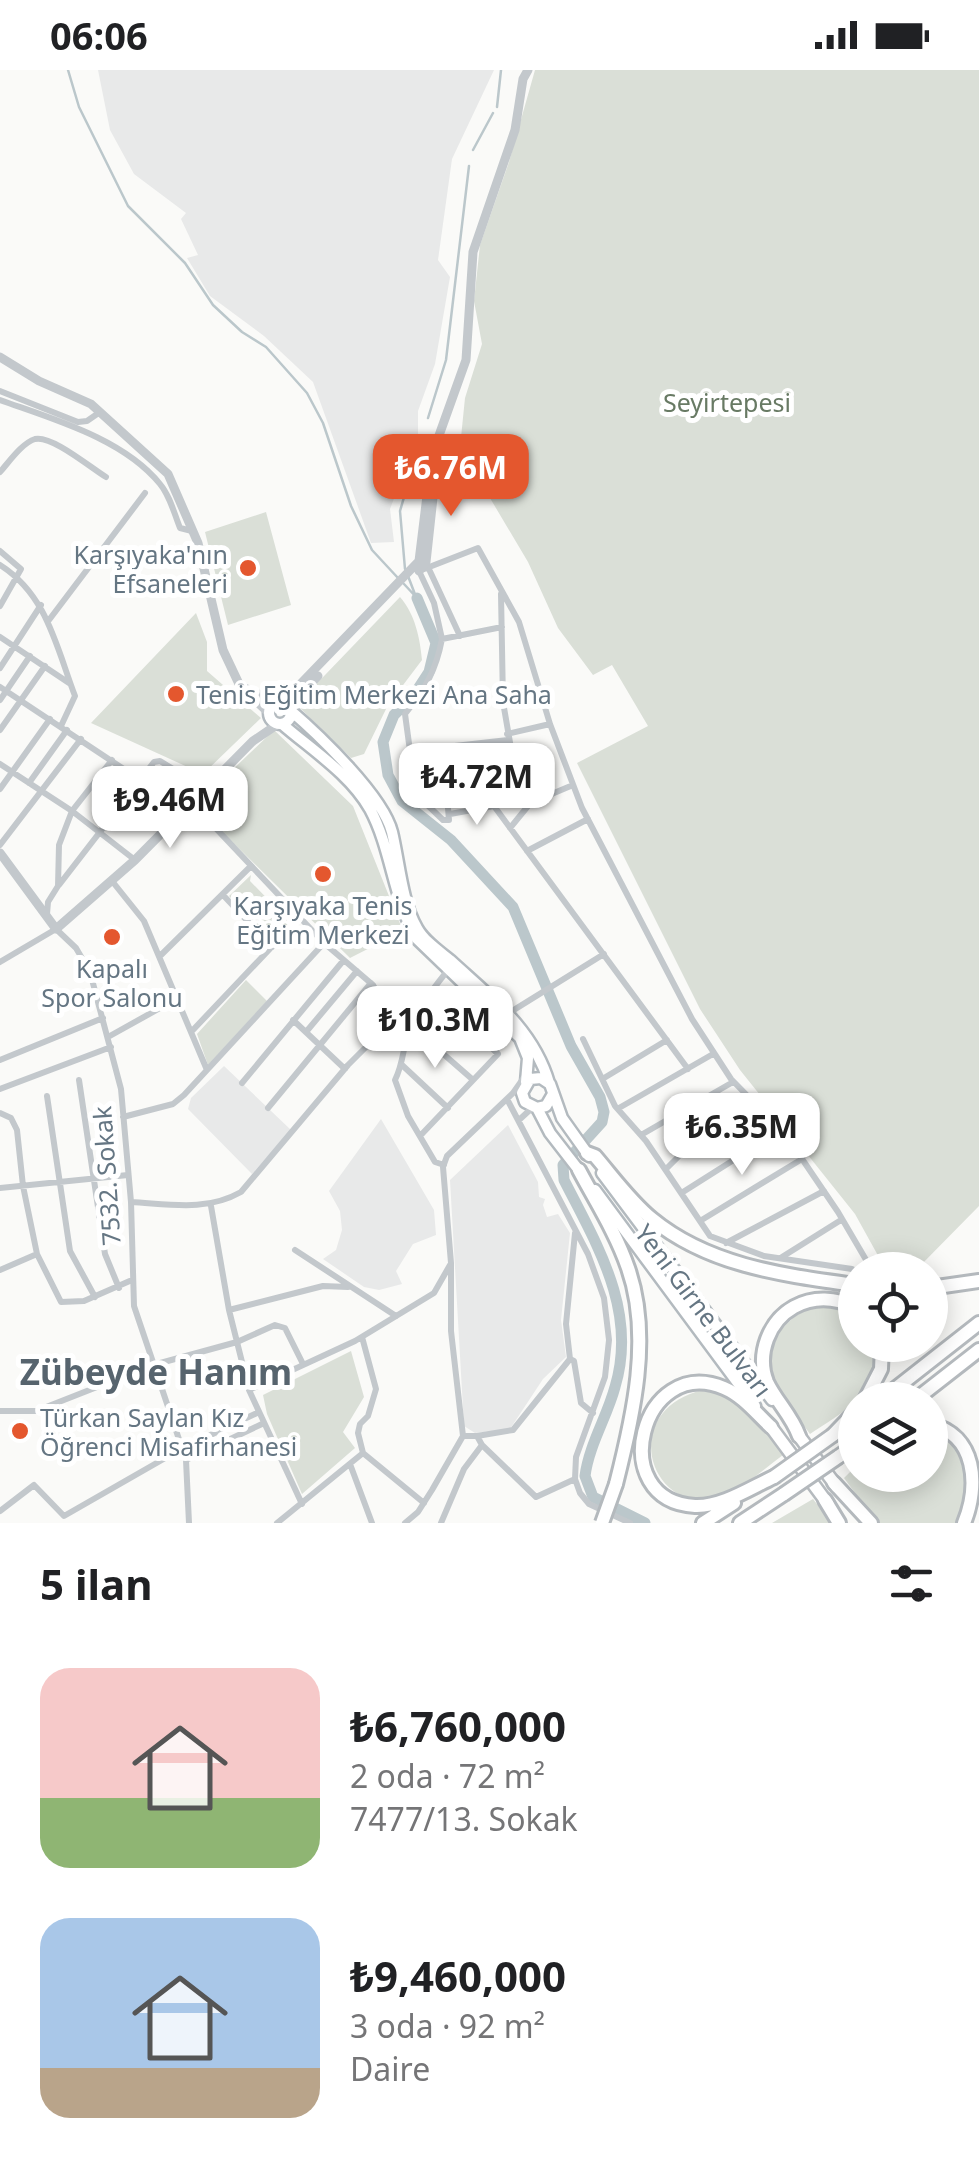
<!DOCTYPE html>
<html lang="tr">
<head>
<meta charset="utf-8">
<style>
	body { margin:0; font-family:"Noto Sans",sans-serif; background:#f2f2f2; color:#202124; height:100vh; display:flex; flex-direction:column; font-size:38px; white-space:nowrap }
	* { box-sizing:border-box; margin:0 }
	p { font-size:32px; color:#757577 }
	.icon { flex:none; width:55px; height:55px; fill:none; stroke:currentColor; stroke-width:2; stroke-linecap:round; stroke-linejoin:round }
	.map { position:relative; height:1453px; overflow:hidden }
	.details { display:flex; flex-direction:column; background:#fff; flex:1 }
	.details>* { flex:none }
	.controls { position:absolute; left:838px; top:1182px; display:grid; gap:20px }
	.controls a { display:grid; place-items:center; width:110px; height:110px; border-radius:50%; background:#fff; box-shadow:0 5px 25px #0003; font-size:50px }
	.price { position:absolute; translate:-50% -85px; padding:0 22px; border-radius:20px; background:#fff; color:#222; font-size:32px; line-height:65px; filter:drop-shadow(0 2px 5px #0008) }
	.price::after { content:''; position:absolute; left:50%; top:60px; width:30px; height:22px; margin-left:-15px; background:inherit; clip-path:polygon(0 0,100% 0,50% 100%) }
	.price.on { background:#e4572e; color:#fff }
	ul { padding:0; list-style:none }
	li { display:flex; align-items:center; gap:30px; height:250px; padding:0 40px }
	li span { display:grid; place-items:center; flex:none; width:280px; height:200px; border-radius:30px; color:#555 }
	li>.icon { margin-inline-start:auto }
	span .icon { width:120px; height:120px; fill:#fffc; stroke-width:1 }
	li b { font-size:42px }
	h2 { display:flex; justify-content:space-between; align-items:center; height:120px; padding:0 40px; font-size:42px }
	.status { display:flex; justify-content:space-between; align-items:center; height:70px; padding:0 50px; background:#fff; direction:ltr }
	.status svg { height:28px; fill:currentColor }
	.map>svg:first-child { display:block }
</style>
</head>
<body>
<div class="status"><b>06:06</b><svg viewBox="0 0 49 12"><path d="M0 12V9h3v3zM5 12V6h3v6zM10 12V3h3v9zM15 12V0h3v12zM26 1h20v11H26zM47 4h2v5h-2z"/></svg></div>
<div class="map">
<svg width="979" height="1453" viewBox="0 0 979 1453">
	<rect width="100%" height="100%" fill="#fafaf8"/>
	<!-- built -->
	<path fill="#e8e9e9" d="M98,0H494L452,89L438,190L450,207L435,294L418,341V365L390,439L394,472L371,473L313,312L264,266L210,226L187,188L198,185L181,149L186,143L134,104L110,60Z
		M224,996L291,1060L252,1104L188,1039L191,1028Z
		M381,1049L434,1140L436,1165L413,1174L396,1201L402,1214L379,1220L364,1217L323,1189L336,1180L342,1160L340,1141L329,1121Z
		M508,1055L538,1112L539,1127L545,1129L543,1135L547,1147L558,1144L570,1163L561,1250L566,1287L543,1309L510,1359L475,1363L464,1356L450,1110Z"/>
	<!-- green -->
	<path fill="#dadfd7" d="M535,0H979V1136L918,1198L886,1200L855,1144L740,1000L700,939L577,693L648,656L612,595L593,605L558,558L528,492L487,423L459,387L465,328L482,274L474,231L480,175L509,92Z
		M266,442L291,535L228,555L205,462Z
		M400,527C415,544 420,568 422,590L388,635L364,684L351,688L299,637L300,631Z
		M196,543L207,572V601L261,648L203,704L91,653Z
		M274,660L353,736L403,861L350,888L203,743L205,726Z
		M251,805L250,811L286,848L291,844L295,848L272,870L229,826Z
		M246,910L267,931L208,995L197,964Z
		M815,1236H836L852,1242L855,1275H878C886,1319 842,1343 810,1364C799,1349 786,1334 777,1318C757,1282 782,1248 815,1236Z
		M351,1281L364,1327L343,1362L355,1378L302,1424L267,1344L263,1325Z
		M702,1320C741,1325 760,1355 783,1385C764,1399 740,1421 717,1428C651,1446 616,1342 702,1320Z
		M930,1363L960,1379L971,1397L960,1453H877L844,1408L855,1397V1405H930Z
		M813,1429L832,1453H772Z"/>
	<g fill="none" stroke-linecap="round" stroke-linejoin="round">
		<!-- stream -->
		<path stroke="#bbc7cb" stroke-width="2.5" d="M68,0L79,37L128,136L185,193L213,235L242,262L266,277L307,323L323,353L351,436L372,480L398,508
			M497,37L501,0
			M473,80L493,43
			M428,348L446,290L469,96
			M405,499L400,441L420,372
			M408,506L416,527
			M404,514L417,528"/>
		<!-- river -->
		<path stroke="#bbc7cb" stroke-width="11" d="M417,528L436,573L429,602L414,625L394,645L383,672L388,705L402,731L451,770L513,837L571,976L600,1027L604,1042L602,1052L563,1095L564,1110C597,1175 638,1241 615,1317C607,1347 589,1375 585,1406L593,1427L645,1453"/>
		<defs>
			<path id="secondary" d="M269 643a11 11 0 1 1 22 0a11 11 0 1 1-22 0Z
				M290,640C319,665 383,726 392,762C399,791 402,833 417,858C424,871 439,881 450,890C490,927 533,958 549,1013
				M282,654C312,680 350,704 370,739C392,780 393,829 417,869L520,968L528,988L526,1012
				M553,1024L546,1036L537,1038L525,1032L522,1023L530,1009L541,1008L550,1014L562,1048L589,1086
				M537,1038L550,1063L581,1103
				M602,1103L772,1330
				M595,1120L755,1336"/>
			<path id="primary" d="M771,1357L828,1434
				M799,1366L837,1417"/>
			<path id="motorway" d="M587,1083L595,1086C613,1107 630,1131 652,1149C709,1196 784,1205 855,1215
				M579,1100C596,1132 616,1163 628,1198C652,1266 633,1347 616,1414
				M930,1218L979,1211
				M865,1330L881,1299L882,1275
				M881,1330L979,1253
				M915,1330L979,1280
				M930,1354C977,1365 979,1416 964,1453
				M771,1357C756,1343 743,1326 724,1318C641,1283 604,1431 695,1436C722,1437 750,1418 774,1407
				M833,1365L855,1342
				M799,1366C792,1346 776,1331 767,1312C756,1284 769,1251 794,1237C814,1226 836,1228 855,1237
				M838,1387L855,1375
				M834,1413L871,1453
				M825,1430L839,1453
				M703,1453L734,1433
				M740,1453L784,1424"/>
		</defs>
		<!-- secondary casing -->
		<use href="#secondary" stroke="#b3babf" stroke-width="15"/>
		<!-- primary casing -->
		<use href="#primary" stroke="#b5babe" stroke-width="16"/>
		<!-- motorway casing -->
		<use href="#motorway" stroke="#b4b9bd" stroke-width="18"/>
		<!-- minor -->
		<path stroke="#c3c8cc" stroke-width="6" d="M0,321L78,352L87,351L100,342
			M0,330C53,349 124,369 160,414C170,426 174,443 180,458L192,461
			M0,402C9,392 22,373 35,369C52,365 91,398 106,407
			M0,481L21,499L0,536
			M0,495C47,525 56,576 75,626L61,656
			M428,497L460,566
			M501,524L503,632L516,707L528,736L510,758
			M49,550L145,423
			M502,557L442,569L434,533L419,501L478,478L519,552L550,654L582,738L692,949L731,1009L775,1054L796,1080L838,1142L872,1200
			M0,567L69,613
			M442,569C436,601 425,619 405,644L410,681L508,670
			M0,598L41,535
			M0,617L184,739
			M0,630L30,586
			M0,660L45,596
			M507,664L550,654
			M478,675L483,717L494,736L688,999
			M0,694L72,741L135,790
			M414,708L418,726L443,750H449L443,679
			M29,713L67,660
			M0,719L50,649
			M191,732L324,873L373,915L399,961
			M528,734L573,715
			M450,744L494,736
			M0,775L81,669
			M527,781L588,749
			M112,811L144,851L207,1000
			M59,815L154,692L160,691L204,718
			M223,825L272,877
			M47,844L48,832L58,816L59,775L72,741L112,690
			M56,859L76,878L90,902L121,1019L131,1132L134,1236L186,1390L189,1453
			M160,886L251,796
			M0,892L56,859
			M509,943L604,884
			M293,950L345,999
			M192,961L300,847
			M306,962L357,901
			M108,967L178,928
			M583,969L615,1036L646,1071L710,1166L764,1186L852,1199
			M0,990L103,948
			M402,995L448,1038
			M604,1008L667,970
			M79,1010L105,1184L119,1218
			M242,1013L343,891
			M0,1019L111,977
			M47,1026L70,1181L95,1227
			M507,1029L588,1184L604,1228L609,1270L605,1307L576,1387L575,1409L580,1423L589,1434L630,1453
			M268,1038L371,913
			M619,1038L713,984
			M0,1043L11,1048L17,1060L23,1116L37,1184
			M123,1047L173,1034L184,1025L324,873
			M672,1048L689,1078
			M519,1050L532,1038
			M641,1065L733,1012
			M420,1066L498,984L432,920
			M444,1095L435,1092L408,1046L395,1010C403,994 403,979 408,963C416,940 433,919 448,900
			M666,1099L685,1080L760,1039
			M0,1118L128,1105
			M683,1122L781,1060
			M131,1132C169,1134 206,1142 241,1122L348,995L380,963L417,961L472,1009
			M211,1136L229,1240L249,1320L302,1434
			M700,1151L802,1089
			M726,1173L824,1121
			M295,1180L396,1246
			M782,1187L841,1150
			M0,1200L37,1184L61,1232L84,1231L132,1210
			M229,1240L323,1216L348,1217
			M570,1289L574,1291L581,1333L593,1343
			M249,1320L355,1271L434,1223L450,1195
			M0,1341H36L153,1295L237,1272L275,1255L285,1258L303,1294
			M477,1366L513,1360L570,1289L566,1254L575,1163
			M482,1375L536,1427L575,1409
			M363,1383L424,1433
			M186,1390L262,1354
			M350,1394L372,1453
			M0,1441L34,1415L64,1446L181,1379L257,1343
			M277,1453L363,1383L358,1363L360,1354L368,1346L376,1319L362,1267
			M405,1453L418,1442L432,1420L463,1366L451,1261V1193L443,1097L447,1086L513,1023L525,1006
			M441,1453L464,1399L482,1375L477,1366H463"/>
		<!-- tertiary -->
		<path stroke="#c3c8cc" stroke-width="9" d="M0,287L39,311L91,334L168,404L198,473L223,580L240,616L269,643
			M419,501L426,492L436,400
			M242,617L277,632
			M283,632L419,491L432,385L466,290L473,182L515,60L523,9L528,0
			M289,637L318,606
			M0,783L56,859L135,790L253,671L278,654"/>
		<!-- secondary -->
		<use href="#secondary" stroke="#fff" stroke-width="10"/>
		<!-- primary -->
		<use href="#primary" stroke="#fff" stroke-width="11"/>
		<!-- motorway -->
		<use href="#motorway" stroke="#fff" stroke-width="12"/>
		<defs>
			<path id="motorway-bridge" d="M774,1407L833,1365
				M784,1424L838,1387
				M602,1453L616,1414"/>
		</defs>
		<!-- motorway-bridge casing -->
		<use href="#motorway-bridge" stroke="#b4b9bd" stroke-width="18" stroke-linecap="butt"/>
		<!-- motorway-bridge -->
		<use href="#motorway-bridge" stroke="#fff" stroke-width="12"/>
	</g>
	<!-- markers -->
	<g fill="#e4572e" stroke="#fff" stroke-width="4">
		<circle cx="248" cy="498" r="10"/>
		<circle cx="176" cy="624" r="10"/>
		<circle cx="323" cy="804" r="10"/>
		<circle cx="112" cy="867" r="10"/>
		<circle cx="20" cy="1361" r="10"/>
	</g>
	<g text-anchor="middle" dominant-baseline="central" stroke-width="10" stroke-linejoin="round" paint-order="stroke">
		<!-- park labels -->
		<g font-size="25" fill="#687a64" stroke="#fff">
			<text x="727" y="332">Seyirtepesi</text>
		</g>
		<!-- poi labels -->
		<g font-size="25" fill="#657683" stroke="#fff" text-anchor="start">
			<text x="228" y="484" text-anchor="end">Karşıyaka'nın<tspan x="228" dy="29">Efsaneleri</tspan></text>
			<text x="196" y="624">Tenis Eğitim Merkezi Ana Saha</text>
			<text x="323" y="835" text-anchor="middle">Karşıyaka Tenis<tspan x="323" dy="29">Eğitim Merkezi</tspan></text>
			<text x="112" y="898" text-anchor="middle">Kapalı<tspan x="112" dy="29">Spor Salonu</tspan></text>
			<text x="40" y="1347">Türkan Saylan Kız<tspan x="40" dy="29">Öğrenci Misafirhanesi</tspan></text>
		</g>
		<!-- street labels -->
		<g font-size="25" fill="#657683" stroke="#fff">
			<text transform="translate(106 1106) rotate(-94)">7532. Sokak</text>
			<text transform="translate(704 1240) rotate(53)">Yeni Girne Bulvarı</text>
		</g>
		<!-- district labels -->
		<g font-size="35" font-weight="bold" fill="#57646e" stroke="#fff">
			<text x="156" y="1301">Zübeyde Hanım</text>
		</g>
	</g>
</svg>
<div class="controls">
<a><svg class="icon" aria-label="locate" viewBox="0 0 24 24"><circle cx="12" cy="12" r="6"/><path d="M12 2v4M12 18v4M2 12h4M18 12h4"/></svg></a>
<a><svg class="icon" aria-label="layers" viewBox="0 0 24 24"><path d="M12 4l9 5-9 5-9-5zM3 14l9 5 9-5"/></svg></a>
</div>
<b class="price on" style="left:451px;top:449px">₺6.76M</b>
<b class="price" style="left:477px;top:758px">₺4.72M</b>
<b class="price" style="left:170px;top:781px">₺9.46M</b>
<b class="price" style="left:435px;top:1001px">₺10.3M</b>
<b class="price" style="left:742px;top:1108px">₺6.35M</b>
</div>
<section class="details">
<h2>5 ilan<svg class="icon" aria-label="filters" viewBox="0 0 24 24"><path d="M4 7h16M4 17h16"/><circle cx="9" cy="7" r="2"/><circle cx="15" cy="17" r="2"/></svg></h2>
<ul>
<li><span style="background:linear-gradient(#f6c9c9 65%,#8fb573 0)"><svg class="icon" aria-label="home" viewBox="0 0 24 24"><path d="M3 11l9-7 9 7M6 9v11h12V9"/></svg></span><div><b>₺6,760,000</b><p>2 oda · 72 m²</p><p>7477/13. Sokak</p></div></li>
<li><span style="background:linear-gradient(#a9c7e8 75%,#b9a48a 0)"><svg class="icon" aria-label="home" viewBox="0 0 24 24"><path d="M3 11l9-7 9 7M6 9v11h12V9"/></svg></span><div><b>₺9,460,000</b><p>3 oda · 92 m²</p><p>Daire</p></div></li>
</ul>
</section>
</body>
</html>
